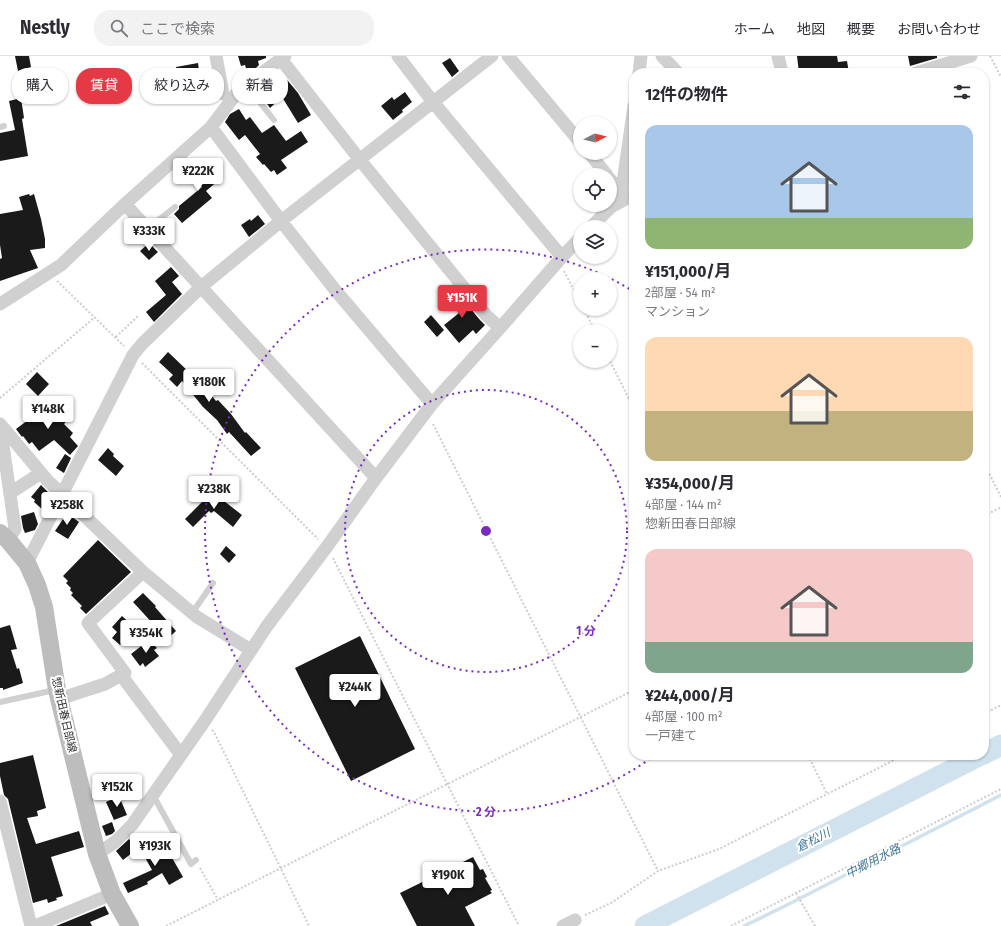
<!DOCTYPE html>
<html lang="ja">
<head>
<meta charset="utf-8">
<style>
	body { margin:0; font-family:"Fira Sans Condensed","Noto Sans JP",sans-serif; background:#f2f2f3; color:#2b2b33; height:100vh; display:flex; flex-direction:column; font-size:15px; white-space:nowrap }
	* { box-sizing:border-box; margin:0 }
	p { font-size:13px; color:#7c7c81 }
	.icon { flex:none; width:22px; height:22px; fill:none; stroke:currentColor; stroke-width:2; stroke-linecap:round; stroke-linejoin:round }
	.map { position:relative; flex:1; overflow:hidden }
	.side { position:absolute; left:629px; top:12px; width:360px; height:692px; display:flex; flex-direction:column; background:#fff; border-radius:16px; box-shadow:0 1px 3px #0004 }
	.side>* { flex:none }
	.guide { position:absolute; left:12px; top:12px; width:380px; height:36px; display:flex; gap:8px }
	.needle { width:26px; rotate:83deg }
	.buttons { position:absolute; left:573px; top:60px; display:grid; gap:8px }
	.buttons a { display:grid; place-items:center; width:44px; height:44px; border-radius:50%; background:#fff; box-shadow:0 1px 3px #0004; font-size:20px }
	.price { position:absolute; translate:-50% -34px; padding:0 9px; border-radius:4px; background:#fff; color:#222; font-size:13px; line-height:26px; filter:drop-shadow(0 1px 2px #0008) }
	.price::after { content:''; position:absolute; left:50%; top:24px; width:12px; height:9px; margin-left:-6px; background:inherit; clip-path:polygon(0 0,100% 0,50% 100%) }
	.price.selected { background:#e63946; color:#fff }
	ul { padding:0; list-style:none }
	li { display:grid; align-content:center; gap:8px; height:212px; padding:0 16px }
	li span { display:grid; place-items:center; height:124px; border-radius:12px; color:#555 }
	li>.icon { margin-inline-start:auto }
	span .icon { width:72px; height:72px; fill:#fffc; stroke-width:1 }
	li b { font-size:17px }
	h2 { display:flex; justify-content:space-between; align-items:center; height:48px; padding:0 16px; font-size:17px }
	.chip { padding:0 14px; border-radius:16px; background:#fff; box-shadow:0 1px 3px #0004; font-size:14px; line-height:36px }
	.chip.selected { background:#e63946; color:#fff }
	header { display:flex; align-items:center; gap:24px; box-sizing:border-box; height:56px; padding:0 20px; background:#fff; border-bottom:1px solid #e1e1e2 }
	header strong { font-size:19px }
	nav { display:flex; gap:22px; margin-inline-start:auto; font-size:14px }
	.search { width:280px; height:36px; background:#f2f2f3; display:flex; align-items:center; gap:10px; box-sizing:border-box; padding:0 14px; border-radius:16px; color:#7c7c81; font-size:15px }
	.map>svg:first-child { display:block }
</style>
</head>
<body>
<header>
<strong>Nestly</strong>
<div class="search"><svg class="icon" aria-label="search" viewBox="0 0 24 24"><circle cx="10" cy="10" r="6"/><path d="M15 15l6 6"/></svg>ここで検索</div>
<nav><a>ホーム</a><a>地図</a><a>概要</a><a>お問い合わせ</a></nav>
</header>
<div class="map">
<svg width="1001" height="870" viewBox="0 0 1001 870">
	<rect width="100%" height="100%" fill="#fff"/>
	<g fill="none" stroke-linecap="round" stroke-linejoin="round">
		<!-- stream -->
		<path stroke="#cfe2ee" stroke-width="3.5" d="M744,870L789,848L1001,739"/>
		<!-- river -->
		<path stroke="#cfe2ee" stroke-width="21" d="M984,698L1001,689
			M645,870L981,699"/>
	</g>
	<!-- building -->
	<path fill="#1a1a1a" d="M15,0H29L31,11L18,15Z
		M238,0H266V2L258,5L259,9L255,13L247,15L245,9L241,10Z
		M797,0H837L838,6L847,5L849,17H799Z
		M908,0H937V2L910,10Z
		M450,2L459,15L452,21L442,7Z
		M198,7L200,22L163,28L164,33L151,35L147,18L176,12V11Z
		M279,14L298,37L311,59L298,67L282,41L270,52L263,42L270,36L263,26Z
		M405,36L412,46L402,54L403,56L393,64L381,50L392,41L394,44Z
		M21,42L24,62L22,63L28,100L0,105V77L15,74L9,45Z
		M239,53L246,64L250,61L262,77L274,69L286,85L301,75L308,86L281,104L287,112L277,119L274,114L271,116L264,108L263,109L256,101L260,98L245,79L239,84L225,66L230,58Z
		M199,107L201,109L204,107L219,124L206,135L212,142L182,167L174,158L179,153V150L202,131L189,115Z
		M29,138L30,140L34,138L41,163L45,183V192L30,194L38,212L0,225V203L2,202L0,189V158L23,154L19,141Z
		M258,159L265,168L249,181L241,169L250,163L251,165Z
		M149,187L158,196L149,204L140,195Z
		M171,211L179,220L172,226L182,238L154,266L146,256L166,239L155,225Z
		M455,234L480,264L485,269L476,278L473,274L459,287L444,269L459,257L446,242Z
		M431,259L444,274L437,281L424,266Z
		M168,296L190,317L189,318L202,330L203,329L216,345L218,344L231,358L245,377L246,376L261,392L251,400L229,376L227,378L217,364L203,351L182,325L177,331L169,323L173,319L159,306Z
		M37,316L49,328L38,340L26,328Z
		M41,346L52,359L58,352L69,362L64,368L73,377L70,381L78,390L70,399L54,384L39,395L32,386L29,388L23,380L22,381L16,373L36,358L32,353Z
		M108,392L114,398L113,400L124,410L116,420L98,404Z
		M65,398L71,402L64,417L56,412Z
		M41,429L52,440L42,453L34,446L35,444L31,441Z
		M215,433L225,443L224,445L242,459L233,471L214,455L211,457L209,455L193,471L185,463Z
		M34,456L38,468L35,474L25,477L23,472L21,460Z
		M67,457L79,466L68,483L55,475Z
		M98,484L131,516L86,558L80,552L82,550L71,539L73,537L70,534L71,532L66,527L68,525L63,520Z
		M226,490L236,499L229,507L220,498Z
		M143,537L156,550L155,551L176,575L167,583L133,546Z
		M122,560L135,572L120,589L112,582L117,576L112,571Z
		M10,569L17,593L11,594L17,613L19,612L23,627L3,634V632H0V572Z
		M360,580L415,693L351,725L295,612Z
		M149,584L157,592L154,594L159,600L145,611L143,607L140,610L131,598Z
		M33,699L46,752L37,755L38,760L27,762L36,788L79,775L84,791L51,801L63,840L56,842L57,844L48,847L47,843L33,847L8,743L4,739L0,720V707Z
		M119,740L127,759L114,764L106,746Z
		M112,766L115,775L112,778L106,780L102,770Z
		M129,783L137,793L123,804L116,795Z
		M149,783L156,794L162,790L168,801L171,800L183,821L169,829L162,817L147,826L148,828L128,837L123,827L152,814L138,789Z
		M473,801L480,814L483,813L487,821L485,822L492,834L490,835L492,837L465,851L475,870H417L400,837Z
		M105,850L109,858L90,866L92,870H56Z"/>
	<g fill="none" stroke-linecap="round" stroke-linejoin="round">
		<!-- path -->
		<path stroke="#cdcdcd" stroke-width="2" stroke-dasharray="2 2" stroke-linecap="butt" d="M990,0L1001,21
			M564,215L580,246
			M57,225L124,290
			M584,253L595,275
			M116,281L138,260
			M610,305L634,353
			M142,307L318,483
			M0,342L95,261
			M433,368L658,815
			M984,407L1001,441
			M984,460L1001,451
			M333,502L519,870
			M984,658L1001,649
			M212,674L214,676L309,870
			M808,699L827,738
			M200,812L218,844
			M796,837L815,870
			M585,859L611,847L658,815L719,793L904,699
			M166,870L634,634
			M731,870L1001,733"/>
		<!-- lane -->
		<path stroke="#d0d0d0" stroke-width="6" d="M246,29L274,64
			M0,71L4,70
			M147,173L175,151
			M192,557L213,527
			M0,646L55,634
			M153,739L191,808L196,804"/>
		<!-- street -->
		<path stroke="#d0d0d0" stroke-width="13" d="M216,0L223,38
			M398,0L433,46L562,201
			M508,0L580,86
			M662,0L678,17
			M778,0L782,17
			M281,3L360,104L486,259L500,272
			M639,17L641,0
			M916,17L971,0
			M170,39L222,30
			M211,71L281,165L336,235L432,348
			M589,97L607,119
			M610,123L614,128L612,143
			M621,145L623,126L634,50
			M125,148L376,422
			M591,171L611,151L634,138
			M0,248L61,209L125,148L211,71L239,34L285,0
			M0,368L47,424L143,516L197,561L251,594
			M0,368L15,473L8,484
			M10,437L41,417
			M27,507L133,299L142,288L201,231L281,165L492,0
			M121,619L181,699
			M59,643L105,628L125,617L88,567L143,516
			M0,745L31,870
			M97,798L115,786L132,769L204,666L267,570L326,492L376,422L432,348L500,272L562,201L580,182
			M35,870L112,838
			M563,870L575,864"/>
		<!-- secondary -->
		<path stroke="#bdbdbd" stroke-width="18" d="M0,477L8,484L27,507L37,529L44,551L57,634L97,798L112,838L130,870"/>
	</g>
	<!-- distance rings -->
	<g fill="none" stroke="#7b2cbf" stroke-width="2" stroke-dasharray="2 4">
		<circle cx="486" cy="475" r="141"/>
		<path d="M655 699A281 281 0 1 1 633 235"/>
	</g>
	<g text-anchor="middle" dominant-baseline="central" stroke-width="4" stroke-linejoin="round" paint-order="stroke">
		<!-- street labels -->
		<g font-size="11" fill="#333" stroke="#fff">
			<text transform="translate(64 659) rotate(77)">惣新田春日部線</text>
		</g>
		<!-- water labels -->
		<g font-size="12" font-style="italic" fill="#3f7597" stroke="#fff">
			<text transform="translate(813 784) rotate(-27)">倉松川</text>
			<text transform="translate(873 805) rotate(-27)">中郷用水路</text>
		</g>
	</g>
	<circle cx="486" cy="475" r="6" fill="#7b2cbf" stroke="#fff" stroke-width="2"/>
	<g font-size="12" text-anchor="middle" font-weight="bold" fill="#7b2cbf" stroke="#fff" stroke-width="4" stroke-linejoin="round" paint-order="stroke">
		<text x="586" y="579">1 分</text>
		<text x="486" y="760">2 分</text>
	</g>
</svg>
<div class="buttons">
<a><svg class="needle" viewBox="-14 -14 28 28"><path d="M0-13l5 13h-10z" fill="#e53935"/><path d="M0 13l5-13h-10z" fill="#7c7c81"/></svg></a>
<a><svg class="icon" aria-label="locate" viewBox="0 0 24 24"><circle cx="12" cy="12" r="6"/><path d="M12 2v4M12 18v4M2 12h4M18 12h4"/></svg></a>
<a><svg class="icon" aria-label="layers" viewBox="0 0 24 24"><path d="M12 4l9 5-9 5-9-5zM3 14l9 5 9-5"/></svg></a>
<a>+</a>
<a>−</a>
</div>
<b class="price" style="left:198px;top:136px">¥222K</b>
<b class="price" style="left:149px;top:196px">¥333K</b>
<b class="price selected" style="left:462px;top:263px">¥151K</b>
<b class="price" style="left:209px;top:347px">¥180K</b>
<b class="price" style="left:48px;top:374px">¥148K</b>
<b class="price" style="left:214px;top:454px">¥238K</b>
<b class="price" style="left:67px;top:470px">¥258K</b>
<b class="price" style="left:146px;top:598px">¥354K</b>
<b class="price" style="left:355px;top:652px">¥244K</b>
<b class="price" style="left:117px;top:752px">¥152K</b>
<b class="price" style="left:155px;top:811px">¥193K</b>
<b class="price" style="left:448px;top:840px">¥190K</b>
<div class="guide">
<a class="chip">購入</a>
<a class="chip selected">賃貸</a>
<a class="chip">絞り込み</a>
<a class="chip">新着</a>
</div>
<section class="side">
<h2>12件の物件<svg class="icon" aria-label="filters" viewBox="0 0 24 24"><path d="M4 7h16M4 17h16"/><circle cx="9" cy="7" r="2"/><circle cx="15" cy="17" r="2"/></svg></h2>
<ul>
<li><span style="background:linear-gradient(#a9c7e8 75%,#8fb573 0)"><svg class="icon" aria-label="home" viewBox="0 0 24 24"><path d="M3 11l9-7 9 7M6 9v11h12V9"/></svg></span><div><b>¥151,000/月</b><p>2部屋 · 54 m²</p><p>マンション</p></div></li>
<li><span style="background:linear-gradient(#ffd9b3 60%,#c2b280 0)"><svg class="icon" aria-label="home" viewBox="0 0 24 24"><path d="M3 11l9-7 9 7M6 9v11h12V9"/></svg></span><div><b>¥354,000/月</b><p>4部屋 · 144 m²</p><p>惣新田春日部線</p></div></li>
<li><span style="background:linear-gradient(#f6c9c9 75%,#7fa58c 0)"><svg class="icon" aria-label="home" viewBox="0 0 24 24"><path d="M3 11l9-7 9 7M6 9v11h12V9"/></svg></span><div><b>¥244,000/月</b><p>4部屋 · 100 m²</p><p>一戸建て</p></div></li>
</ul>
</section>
</div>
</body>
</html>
